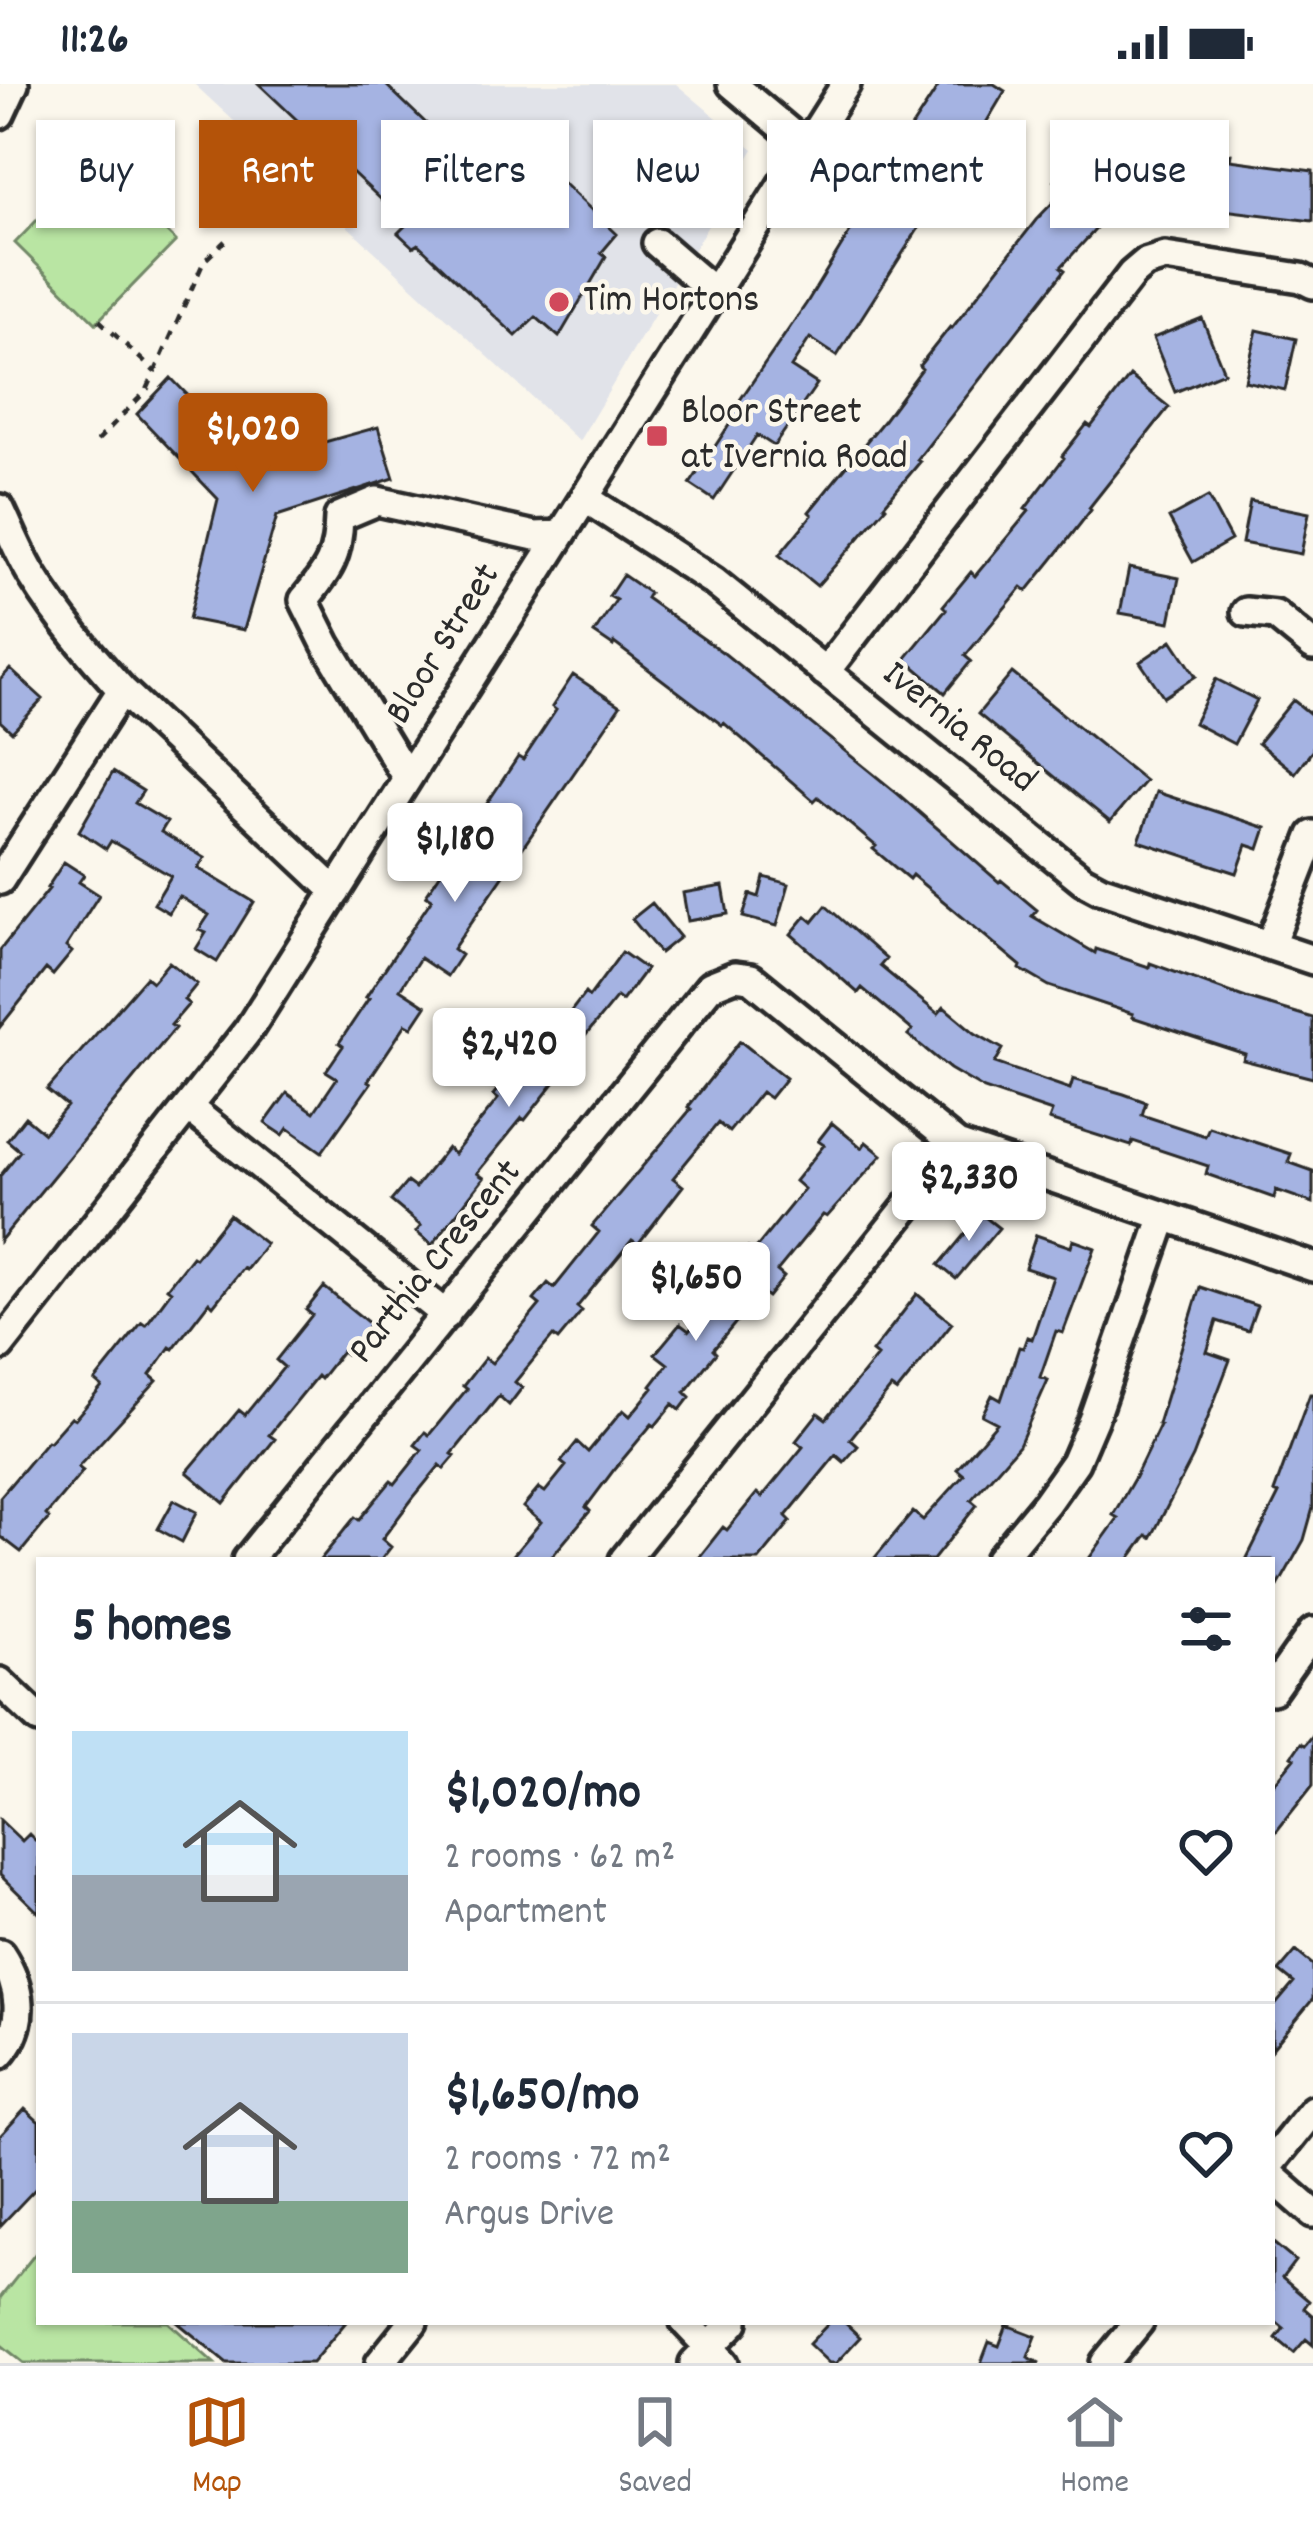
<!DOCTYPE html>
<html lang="en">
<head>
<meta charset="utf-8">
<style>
	body { margin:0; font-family:Dekko,sans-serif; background:#f6f6f7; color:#1f2937; height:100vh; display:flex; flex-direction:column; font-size:45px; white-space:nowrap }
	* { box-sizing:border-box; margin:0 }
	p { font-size:39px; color:#747a83 }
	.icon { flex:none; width:66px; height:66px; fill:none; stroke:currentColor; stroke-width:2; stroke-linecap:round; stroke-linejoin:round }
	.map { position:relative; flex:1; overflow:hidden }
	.panel { position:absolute; left:36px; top:1473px; width:1239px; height:768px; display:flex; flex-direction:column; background:#fff; border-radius:0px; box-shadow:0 3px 9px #0004 }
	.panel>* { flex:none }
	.banner { position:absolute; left:36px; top:36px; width:1242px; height:108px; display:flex; gap:24px }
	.price { position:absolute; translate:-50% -102px; padding:0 27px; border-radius:12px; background:#fff; color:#222; font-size:39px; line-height:78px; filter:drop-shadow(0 3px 6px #0008) }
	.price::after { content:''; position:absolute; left:50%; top:72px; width:36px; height:27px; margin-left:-18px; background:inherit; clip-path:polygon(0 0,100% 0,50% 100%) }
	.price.current { background:#b45309; color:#fff }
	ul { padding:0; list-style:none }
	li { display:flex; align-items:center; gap:36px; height:300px; padding:0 36px }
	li+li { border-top:3px solid #e0e1e3 }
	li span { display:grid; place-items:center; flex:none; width:336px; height:240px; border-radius:0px; color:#555 }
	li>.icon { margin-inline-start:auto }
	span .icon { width:144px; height:144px; fill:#fffc; stroke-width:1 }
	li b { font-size:51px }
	h2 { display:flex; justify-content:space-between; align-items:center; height:144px; padding:0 36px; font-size:51px }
	.tag { padding:0 42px; border-radius:0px; background:#fff; box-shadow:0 3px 9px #0004; font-size:42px; line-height:108px }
	.tag.current { background:#b45309; color:#fff }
	.status { display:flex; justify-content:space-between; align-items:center; height:84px; padding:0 60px; background:#fff; direction:ltr }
	.status svg { height:33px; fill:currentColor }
	.menu { display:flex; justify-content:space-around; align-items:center; height:168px; border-top:3px solid #e0e1e3; background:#fff; font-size:33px; color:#747a83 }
	.menu a { display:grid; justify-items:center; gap:6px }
	.menu .current { color:#b45309 }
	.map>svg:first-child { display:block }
</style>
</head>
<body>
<div class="status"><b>11:26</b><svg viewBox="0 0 49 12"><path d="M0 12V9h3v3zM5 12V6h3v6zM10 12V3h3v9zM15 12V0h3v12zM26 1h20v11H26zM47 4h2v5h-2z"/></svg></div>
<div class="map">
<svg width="1313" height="2279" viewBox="0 0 1313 2279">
	<rect width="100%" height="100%" fill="#fbf7ec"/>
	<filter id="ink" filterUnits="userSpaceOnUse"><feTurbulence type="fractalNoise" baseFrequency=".00833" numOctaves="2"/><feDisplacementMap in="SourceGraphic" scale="24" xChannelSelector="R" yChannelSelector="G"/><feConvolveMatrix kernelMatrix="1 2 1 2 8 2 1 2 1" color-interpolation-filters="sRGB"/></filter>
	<g filter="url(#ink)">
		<!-- built -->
		<path fill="#e1e3e9" d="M194,0H676L754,65L579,357Z"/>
		<!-- green -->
		<path fill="#b9e5a3" stroke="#728867" stroke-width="3" d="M94,77L176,157L96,239L15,159Z
			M39,2165V2238H168L214,2279H24L0,2260V2214Z"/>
		<!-- building -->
		<path fill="#a5b3e2" stroke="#2b2b2b" stroke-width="3" d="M259,0H385L477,88L513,52L617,150L601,169L606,173L559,253L536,233L516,252L418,160L413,163L398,149L407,140Z
			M940,0H994L1005,7L974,59L962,52L943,83L954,89L837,272L810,254L791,283L817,300L774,362L757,351L714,416L690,400L733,335L729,332L806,220L872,112L868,110Z
			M1137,57L1162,107L1106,134L1061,183L1065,186L917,376L920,378L884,421L886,423L817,502L779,471L812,431L809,428L884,336L922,285L919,282L950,243L952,244L1036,136L1065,106L1055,97Z
			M1182,63L1231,70L1230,76L1313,87V137L1174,120Z
			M1202,234L1224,288L1175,308L1153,254Z
			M1257,246L1296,255L1285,306L1245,297Z
			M1130,292L1169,323L1089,424L1091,426L1052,476L1027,507L1022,503L965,572L971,577L945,609L905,575L946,525L943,522L971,488L975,492L1029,427L1025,425L1064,374L1062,372L1087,340L1091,343Z
			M171,294L253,378L378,343L394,394L277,432L244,546L189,535L218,415L137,330Z
			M1208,413L1231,456L1193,478L1169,434Z
			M1250,417L1309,429L1301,470L1242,459Z
			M1129,484L1179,494L1170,538L1120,529Z
			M623,491L649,509L646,514L725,570L898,710L999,798L1001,796L1037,826L1032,832L1095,869L1096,865L1149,883L1150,879L1246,914L1313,934V994L1243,976L1245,970L1132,933L1133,930L1049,902L1020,885L1021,882L954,826L912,791L909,795L873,765L876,762L818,713L814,717L724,639L722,641L614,559L613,562L594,549L616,516L609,512Z
			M1172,556L1196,592L1164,613L1140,578Z
			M10,585L43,615L12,648L0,637V596Z
			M1012,589L1145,697L1110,738L978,630Z
			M573,591L620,622L453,865L461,871L447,892L420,874L400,905L426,922L412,943L406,940L368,997L371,999L322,1068L288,1044L283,1051L265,1039L287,1009L314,1028L337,994L326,987L343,962L339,959L369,914L366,913L432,815L426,811L518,673L523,676L556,626L552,623Z
			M1216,595L1257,616L1234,660L1194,639Z
			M1293,616L1313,632V666L1295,689L1258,659Z
			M113,688L143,707L135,719L167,738L161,748L205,774L198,784L254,818L217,878L196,865L206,849L199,846L209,831L179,812L169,829L154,820L171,792L111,757L106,765L79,747Z
			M1156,708L1266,744L1259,765L1247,761L1237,789L1139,757Z
			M64,778L84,791L79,798L99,811L66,863L72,868L53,891L46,885L0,943V866L49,805L47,804Z
			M764,793L789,800L777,842L743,833L750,810L759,813Z
			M723,802L728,830L688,837L683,809Z
			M652,819L680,853L660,869L632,835Z
			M826,822L886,875L880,882L938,930L944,923L975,949L1003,965L995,979L1070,1005L1073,995L1124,1010L1146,1018L1142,1031L1205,1052L1209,1043L1291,1070L1288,1078L1313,1087V1119L1276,1106L1274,1114L1206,1090L1208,1082L1133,1057L1131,1062L1049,1036L1052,1028L984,1005L950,985L908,951L912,946L862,904L858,909L791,850L806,832L813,838Z
			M622,868L646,885L622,917L617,913L573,967L577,970L525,1036L522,1034L477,1089L484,1094L432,1161L416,1148L421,1142L391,1117L407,1098L415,1104L447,1064L454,1070L498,1015L493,1011L513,986L521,992L585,909L589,913Z
			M169,878L197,900L184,916L189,920L171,941L175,944L0,1157V1092L20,1067L7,1056L25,1033L44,1049L67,1022L47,1006L146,893L152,898Z
			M740,957L786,994L770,1014L761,1008L729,1048L718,1039L673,1094L683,1102L638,1160L632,1156L577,1223L582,1227L558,1256L553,1252L515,1298L522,1304L509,1321L499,1312L452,1370L455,1372L444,1385L440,1381L413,1414L382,1455L391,1463L381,1476H320L355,1433L359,1436L391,1397L395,1400L422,1366L415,1361L425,1348L429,1351L467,1305L463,1302L485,1274L492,1279L540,1221L534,1216L548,1199L554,1204L599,1148L592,1142L691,1025L688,1023Z
			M832,1039L862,1064L866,1058L882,1071L827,1133L823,1131L777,1187L784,1193L768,1213L761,1208L713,1266L716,1269L685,1308L690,1313L680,1326L673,1320L655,1342L652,1340L613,1387L586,1423L590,1427L549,1476H509L541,1438L523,1423L539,1404L545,1408L566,1382L561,1378L577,1358L588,1368L623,1326L630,1332L653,1304L651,1302L668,1280L655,1270L680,1240L689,1247L729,1198L723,1194L748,1164L753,1168L804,1105L795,1097L824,1061L818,1057Z
			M976,1126L999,1144L956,1195L939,1181L969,1145L964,1141Z
			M229,1131L266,1160L246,1186L243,1184L213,1222L209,1218L173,1265L170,1263L150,1291L157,1297L78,1383L83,1387L46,1431L49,1434L21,1468L0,1452V1413L47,1357L49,1358L71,1333L75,1335L102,1303L95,1297L142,1238L146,1241L171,1207L167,1204L192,1172L195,1174Z
			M1036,1151L1071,1163L1073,1156L1095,1164L1063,1249L1056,1247L1040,1293L1048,1296L1019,1361L971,1416L977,1421L933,1476H873L913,1428L923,1436L964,1391L957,1385L997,1339L982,1331L992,1311L1001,1316L1019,1263L1023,1264L1027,1253L1032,1255L1053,1193L1025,1184Z
			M324,1203L370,1240L346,1270L342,1267L320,1295L317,1292L269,1351L275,1355L224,1419L187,1388L239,1326L245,1331L284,1283L276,1276L312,1231L306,1226Z
			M1200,1203L1257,1222L1248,1247L1217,1237L1207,1268L1230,1276L1193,1373L1151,1454L1147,1451L1129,1476H1088L1118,1434L1113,1431L1135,1393L1160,1341L1158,1340Z
			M917,1210L952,1239L897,1308L891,1304L850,1355L858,1362L844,1378L836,1371L786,1432L791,1437L759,1476H697L723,1443L727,1446L757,1409L762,1413L803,1363L796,1357L818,1329L826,1335L877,1272L872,1268Z
			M1310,1310H1313V1424L1304,1456L1272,1513V1476H1246L1279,1410L1274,1408Z
			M174,1416L197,1428L182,1458L158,1445Z
			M1313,1651V1701L1272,1753V1702L1295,1674L1292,1672L1301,1659L1305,1661Z
			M0,1736L22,1757L29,1750L39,1760V1829L0,1791Z
			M1296,1867L1313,1881V1915L1272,1965V1925L1294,1899L1279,1887Z
			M25,2025L39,2038V2101L0,2142V2052Z
			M1272,2158L1295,2177L1282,2194L1309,2217L1304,2224L1313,2232V2261L1306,2255L1294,2269L1276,2254L1284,2244L1272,2234Z
			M177,2238H346L312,2279H227Z
			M830,2238H844L860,2253L836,2279H829L809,2260Z
			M1007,2241L1036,2252L1028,2273L1040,2279H981L989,2258L999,2262Z"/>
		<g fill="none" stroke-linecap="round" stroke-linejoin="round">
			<defs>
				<path id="minor" d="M732,0L806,62
					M0,30L14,0
					M657,159L714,208
					M585,414L713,497L1083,796L1100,805L1313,876
					M0,425C11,448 20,472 34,494C59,535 90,570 122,606L336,808
					M1246,528L1275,531L1313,562
					M825,588L1132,190L1145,179L1165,173L1301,194L1313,200
					M407,694L326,560L304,516C329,486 338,473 339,433L377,417L535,452L561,451
					M0,796L122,606
					M1270,861L1313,751
					M189,1024L446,1231
					M0,1262L249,945L846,0
					M247,1476L710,902L735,892L751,894L957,1061L1313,1183
					M624,1476L957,1061
					M999,1476L1046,1419L1075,1378L1093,1336L1164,1132
					M0,1598L39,1635
					M1272,1606L1313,1548
					M0,1870C21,1902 27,1940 0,1970
					M1272,2077L1313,2026
					M1272,2093L1313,2129
					M685,2238L724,2279
					M380,2279L413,2238
					M694,2279L734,2238
					M1105,2279L1139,2238"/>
			</defs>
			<!-- minor casing -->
			<use href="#minor" stroke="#2b2b2b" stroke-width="36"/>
			<!-- path -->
			<path stroke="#2b2b2b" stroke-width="4.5" stroke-dasharray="9 9" stroke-linecap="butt" d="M99,236L155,288
				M97,357L147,306L204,177L225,157"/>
			<!-- minor -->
			<use href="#minor" stroke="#fbf7ec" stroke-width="27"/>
		</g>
	</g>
	<!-- markers -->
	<g fill="#d1495b" stroke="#fbf7ec" stroke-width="4.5">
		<circle cx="559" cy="218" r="12"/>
		<rect x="645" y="340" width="24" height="24" rx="6"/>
	</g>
	<g text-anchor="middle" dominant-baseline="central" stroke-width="9" stroke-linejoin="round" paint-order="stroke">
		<!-- poi labels -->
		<g font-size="39" fill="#2b2b2b" stroke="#fbf7ec" text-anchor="start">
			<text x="583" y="218">Tim Hortons</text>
			<text x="681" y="330">Bloor Street<tspan x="681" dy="45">at Ivernia Road</tspan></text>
		</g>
		<!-- street labels -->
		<g font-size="39" fill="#2b2b2b" stroke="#fbf7ec">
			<text transform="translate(445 561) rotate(-58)">Bloor Street</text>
			<text transform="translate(958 645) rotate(39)">Ivernia Road</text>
			<text transform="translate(437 1179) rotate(-51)">Parthia Crescent</text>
		</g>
	</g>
</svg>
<b class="price current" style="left:253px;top:411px">$1,020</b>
<b class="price" style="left:455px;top:821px">$1,180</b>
<b class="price" style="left:509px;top:1026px">$2,420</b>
<b class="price" style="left:969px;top:1160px">$2,330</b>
<b class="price" style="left:696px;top:1260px">$1,650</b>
<div class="banner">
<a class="tag">Buy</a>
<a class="tag current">Rent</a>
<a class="tag">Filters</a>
<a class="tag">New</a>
<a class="tag">Apartment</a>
<a class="tag">House</a>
</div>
<section class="panel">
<h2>5 homes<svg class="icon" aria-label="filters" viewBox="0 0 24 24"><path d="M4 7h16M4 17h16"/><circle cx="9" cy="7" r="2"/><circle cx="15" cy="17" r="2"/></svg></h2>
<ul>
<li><span style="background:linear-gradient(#bfe0f5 60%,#9aa5b1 0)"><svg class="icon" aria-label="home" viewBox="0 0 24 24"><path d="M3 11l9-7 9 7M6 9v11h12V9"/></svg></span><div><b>$1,020/mo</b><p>2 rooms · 62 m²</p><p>Apartment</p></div><svg class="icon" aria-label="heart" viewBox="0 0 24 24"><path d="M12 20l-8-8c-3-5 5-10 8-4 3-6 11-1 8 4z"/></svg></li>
<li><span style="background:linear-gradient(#c9d6e8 70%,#7fa58c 0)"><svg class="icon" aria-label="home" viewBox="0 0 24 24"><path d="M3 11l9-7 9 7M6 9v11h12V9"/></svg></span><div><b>$1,650/mo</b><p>2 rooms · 72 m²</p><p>Argus Drive</p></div><svg class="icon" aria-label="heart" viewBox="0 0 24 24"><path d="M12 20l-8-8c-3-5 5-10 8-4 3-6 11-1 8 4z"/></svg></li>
</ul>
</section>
</div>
<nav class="menu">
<a class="current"><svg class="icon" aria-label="map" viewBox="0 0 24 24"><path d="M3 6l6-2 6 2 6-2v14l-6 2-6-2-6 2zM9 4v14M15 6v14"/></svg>Map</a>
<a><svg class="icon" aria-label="saved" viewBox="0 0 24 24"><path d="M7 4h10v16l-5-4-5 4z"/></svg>Saved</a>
<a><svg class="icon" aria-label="home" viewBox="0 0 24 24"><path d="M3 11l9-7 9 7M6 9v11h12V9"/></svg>Home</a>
</nav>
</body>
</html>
